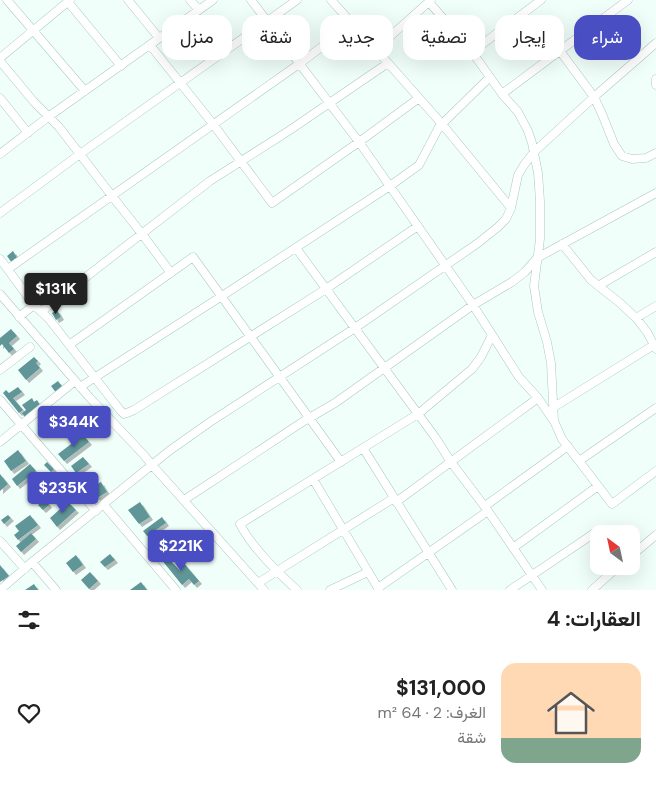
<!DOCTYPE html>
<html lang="ar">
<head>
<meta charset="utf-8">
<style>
	body { margin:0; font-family:"DM Sans",Vazirmatn,sans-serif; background:#f2f2f2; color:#222; direction:rtl; height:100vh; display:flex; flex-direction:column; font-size:19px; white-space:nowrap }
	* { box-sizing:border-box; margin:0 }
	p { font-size:16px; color:#767676 }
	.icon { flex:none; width:28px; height:28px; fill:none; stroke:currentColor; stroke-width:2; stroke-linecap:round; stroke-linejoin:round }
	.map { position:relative; height:590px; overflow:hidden; direction:ltr }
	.panel { display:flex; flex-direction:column; background:#fff; flex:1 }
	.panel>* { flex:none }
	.top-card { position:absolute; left:15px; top:15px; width:626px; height:45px; direction:rtl; display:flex; gap:10px }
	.needle { width:32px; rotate:327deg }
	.tools { position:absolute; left:590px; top:525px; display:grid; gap:10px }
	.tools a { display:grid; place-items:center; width:50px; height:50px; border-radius:10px; background:#fff; box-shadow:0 5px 20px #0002; font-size:25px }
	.price { position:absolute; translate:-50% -42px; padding:0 11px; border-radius:5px; background:#494ec3; color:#fff; font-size:16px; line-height:32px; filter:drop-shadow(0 1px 2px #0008) }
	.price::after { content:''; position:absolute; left:50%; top:30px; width:15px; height:11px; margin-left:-8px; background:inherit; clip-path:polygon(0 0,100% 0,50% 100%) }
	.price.selected { background:#222; color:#fff }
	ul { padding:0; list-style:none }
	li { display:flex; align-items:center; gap:15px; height:125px; padding:0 15px }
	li+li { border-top:1px solid #e0e0e0 }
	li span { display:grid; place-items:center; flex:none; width:140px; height:100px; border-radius:15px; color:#555 }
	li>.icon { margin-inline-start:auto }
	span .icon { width:60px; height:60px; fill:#fffc; stroke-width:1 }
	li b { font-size:21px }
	h2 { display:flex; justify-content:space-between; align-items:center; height:60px; padding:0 15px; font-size:21px }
	.tag { padding:0 18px; border-radius:15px; background:#fff; box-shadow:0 5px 20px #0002; font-size:18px; line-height:45px }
	.tag.selected { background:#494ec3; color:#fff }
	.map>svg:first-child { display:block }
</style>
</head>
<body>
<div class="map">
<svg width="656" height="590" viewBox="0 0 656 590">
	<defs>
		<filter id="shadow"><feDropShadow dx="3" dy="3" stdDeviation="0" flood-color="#0004"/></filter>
	</defs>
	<rect width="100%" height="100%" fill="#f1fffb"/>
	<!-- building -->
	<path fill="#619698" filter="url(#shadow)" d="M13,251L18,259L12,263L7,256Z
		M38,285L49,302L44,305L33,289Z
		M57,310L61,317L56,320L52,313Z
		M11,329L17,336L9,343L14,349L9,353L2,344L0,346V338Z
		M34,357L38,361L36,363L40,368L26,380L18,370Z
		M58,381L64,389L57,394L51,386Z
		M18,387L22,392L13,398L23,410L19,413L3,393L6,390L9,393Z
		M32,398L34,402L37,400L42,408L26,419L22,413L26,410L22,405Z
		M51,416L58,423L44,435L38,428Z
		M83,435L89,442L64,461L58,454Z
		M18,450L26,461L11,471L4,461Z
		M83,457L89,464L76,473L71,466Z
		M47,462L54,469L51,472L44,465Z
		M30,464L36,471L17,486L12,479Z
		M0,474L8,484L0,491Z
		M101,482L107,492L97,498L91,488Z
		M45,499L49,505L43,510L38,505Z
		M68,502L76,510L57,527L50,518Z
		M140,502L150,517L139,524L128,510Z
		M8,515L11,518L4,524L1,520Z
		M30,515L38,525L18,540L14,535L19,531L15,526Z
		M162,517L166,523L147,536L143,531Z
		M31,533L36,539L21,552L16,546Z
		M173,540L176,544L163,553L161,549Z
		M110,554L115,560L105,567L100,562Z
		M76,555L83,565L73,572L66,563Z
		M164,556L170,562L171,561L180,571L181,569L177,565L182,561L199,581L194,585L189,579L182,585L161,559Z
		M0,565L9,576L0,582Z
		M90,572L98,581L89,589L81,580Z
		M141,582L147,590H130Z
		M34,584L38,590H25Z"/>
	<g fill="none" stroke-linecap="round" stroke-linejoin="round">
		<defs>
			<path id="minor" d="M7,0L85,91
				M128,0L159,38
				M190,0L199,10
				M251,0L359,142L473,305L519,377L538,398L553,420
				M331,0L388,63L442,124L511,208
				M68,2L121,66
				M429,2L472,52L502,94L518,112L528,131L532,143L538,173L540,201V239L534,286L538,312L547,342L551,363L554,421L562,439L612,504L656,471
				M150,45L213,124L272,203L359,142L419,98
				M376,49L431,0
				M560,51L594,97L602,114L614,144L622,156L632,159L646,158L656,153
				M472,52L541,0
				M0,58L70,0
				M0,61L34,102L59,127L112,196L142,234L171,273
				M656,79V85
				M502,94L628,0
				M0,98L28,133
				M0,154L48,117L213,0
				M0,213L80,154L297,0
				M562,244L591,280L620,303L636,318L647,332L656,349
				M296,248L435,437L451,462L488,511L542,590
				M0,259L34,305L49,319L120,410L124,414L127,413L134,410L326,289L418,226
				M8,269L299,64L352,24
				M598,286L656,252
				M0,294L90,398L143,454L152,465L264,590
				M42,311L210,181L290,130L388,63
				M19,317L34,305
				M636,318L656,306
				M69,345L193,257L341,462
				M0,370L30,347
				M80,387L222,296L390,186L419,165L439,127L490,77
				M0,400L96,511
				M554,407L654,345
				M0,442L75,381
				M363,448L452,590
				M579,461L656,408
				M313,479L378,588
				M184,500L304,421L335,403L473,305L512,282L525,272L537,258L656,193
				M396,502L538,398
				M104,505L176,590
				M485,506L568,446
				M0,541L25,569
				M513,548L598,486
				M631,556L656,535
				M32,562L56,590
				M258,583L394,498
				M0,590L32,562L169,451L210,422L355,328L478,243L498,227L506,219L511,208L518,175L524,165L534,152L594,97L656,43
				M297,590C277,572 252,548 240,524L418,414L472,369L481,357L492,335
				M330,590L368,572
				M379,590L378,588L488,511
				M510,590L596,532
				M592,590L619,566"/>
		</defs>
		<!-- minor casing -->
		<use href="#minor" stroke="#a9cac2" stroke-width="9"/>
		<!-- minor -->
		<use href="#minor" stroke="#fff" stroke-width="8"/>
	</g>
</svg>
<div class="tools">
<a><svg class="needle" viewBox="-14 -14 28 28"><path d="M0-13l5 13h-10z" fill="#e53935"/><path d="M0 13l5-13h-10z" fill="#767676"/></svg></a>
</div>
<b class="price selected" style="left:56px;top:315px">$131K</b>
<b class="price" style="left:74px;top:448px">$344K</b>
<b class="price" style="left:63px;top:514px">$235K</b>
<b class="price" style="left:181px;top:572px">$221K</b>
<div class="top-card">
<a class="tag selected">شراء</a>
<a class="tag">إيجار</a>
<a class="tag">تصفية</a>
<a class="tag">جديد</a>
<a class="tag">شقة</a>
<a class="tag">منزل</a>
</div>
</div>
<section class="panel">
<h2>العقارات: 4<svg class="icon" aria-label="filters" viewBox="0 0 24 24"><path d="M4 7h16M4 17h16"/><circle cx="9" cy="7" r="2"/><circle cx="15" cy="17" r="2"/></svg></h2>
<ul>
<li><span style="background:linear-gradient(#ffd9b3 75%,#7fa58c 0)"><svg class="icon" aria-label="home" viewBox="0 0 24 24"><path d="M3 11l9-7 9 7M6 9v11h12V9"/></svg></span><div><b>$131,000</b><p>الغرف: 2 · 64 m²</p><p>شقة</p></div><svg class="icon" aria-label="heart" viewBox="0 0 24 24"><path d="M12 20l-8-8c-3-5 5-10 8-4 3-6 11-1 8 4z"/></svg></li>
</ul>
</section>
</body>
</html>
